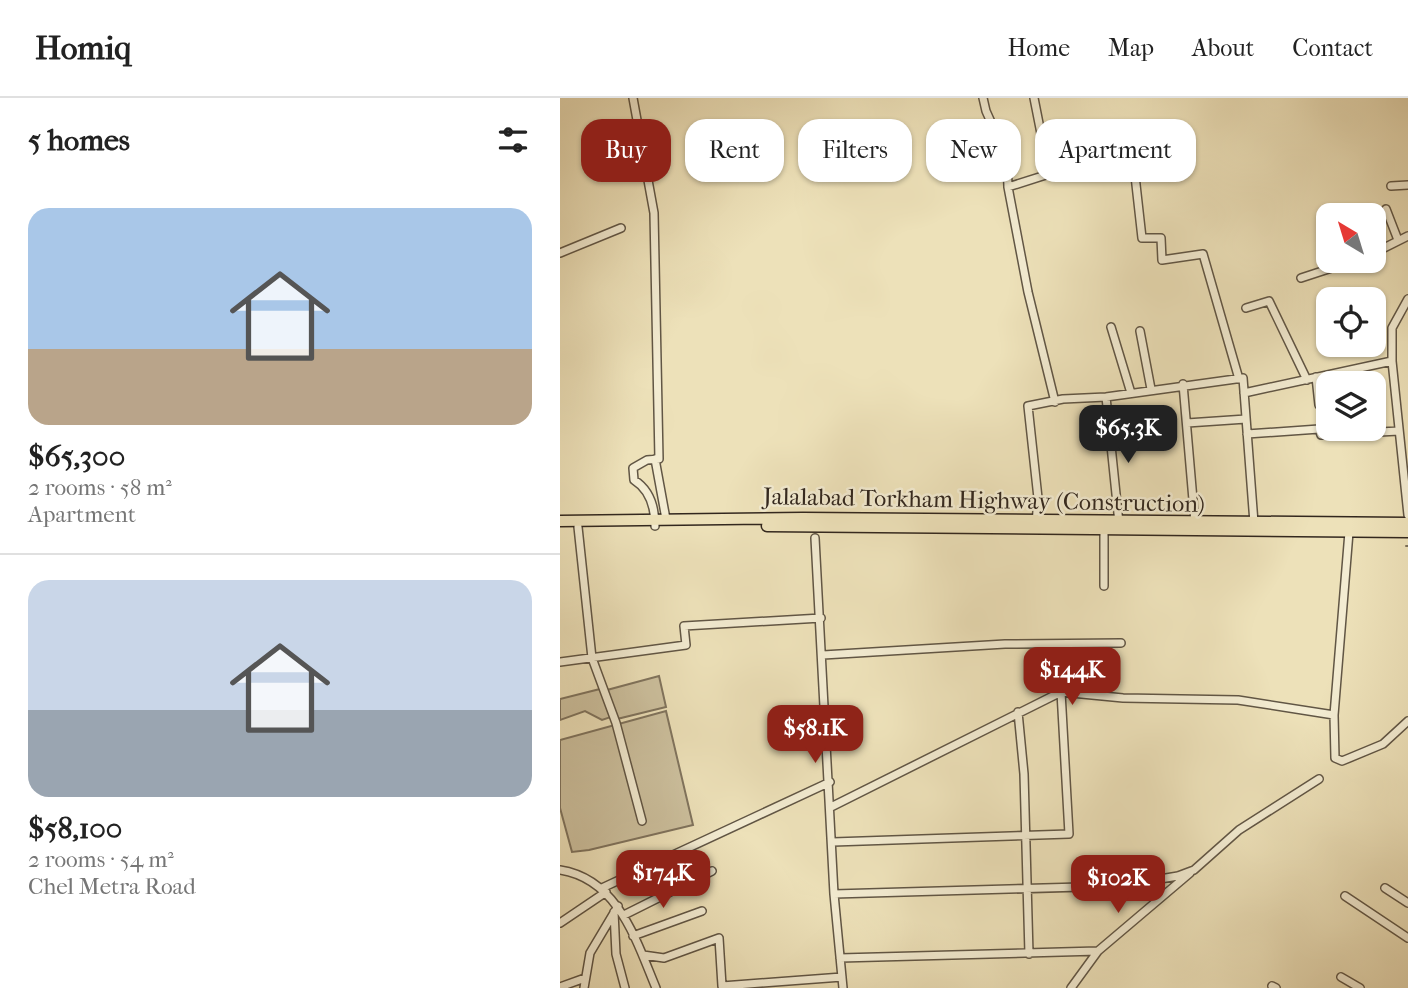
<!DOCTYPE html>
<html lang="en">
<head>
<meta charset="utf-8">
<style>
	body { margin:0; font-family:"IM FELL French Canon",serif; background:#f2f2f2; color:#222; height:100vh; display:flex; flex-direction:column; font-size:26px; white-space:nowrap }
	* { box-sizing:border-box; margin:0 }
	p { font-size:23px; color:#767676 }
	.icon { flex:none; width:38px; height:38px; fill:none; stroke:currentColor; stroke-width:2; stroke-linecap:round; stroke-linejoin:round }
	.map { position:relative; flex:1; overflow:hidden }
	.panel { display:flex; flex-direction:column; background:#fff; width:560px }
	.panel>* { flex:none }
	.banner { position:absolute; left:21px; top:21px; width:665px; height:63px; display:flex; gap:14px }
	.needle { width:46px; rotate:322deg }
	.tools { position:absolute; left:756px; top:105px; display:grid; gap:14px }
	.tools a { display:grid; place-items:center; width:70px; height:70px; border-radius:14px; background:#fff; box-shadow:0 2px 5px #0004; font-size:35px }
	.price { position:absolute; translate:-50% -60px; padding:0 16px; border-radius:14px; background:#8f2418; color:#fff; font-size:23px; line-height:46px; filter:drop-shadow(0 2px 4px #0008) }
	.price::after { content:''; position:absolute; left:50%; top:42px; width:21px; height:16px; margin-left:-10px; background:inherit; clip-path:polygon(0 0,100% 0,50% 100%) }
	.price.active { background:#222; color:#fff }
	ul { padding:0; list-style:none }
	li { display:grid; align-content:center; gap:14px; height:371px; padding:0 28px }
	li+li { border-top:2px solid #e0e0e0 }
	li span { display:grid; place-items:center; height:217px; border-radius:21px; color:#555 }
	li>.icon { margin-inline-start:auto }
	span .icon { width:126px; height:126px; fill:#fffc; stroke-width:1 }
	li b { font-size:30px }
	h2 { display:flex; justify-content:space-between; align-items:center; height:84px; padding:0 28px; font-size:30px }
	.tag { padding:0 24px; border-radius:21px; background:#fff; box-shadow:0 2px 5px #0004; font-size:24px; line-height:63px }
	.tag.active { background:#8f2418; color:#fff }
	header { display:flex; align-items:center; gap:42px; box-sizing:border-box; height:98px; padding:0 35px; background:#fff; border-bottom:2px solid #e0e0e0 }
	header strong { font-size:33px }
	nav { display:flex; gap:38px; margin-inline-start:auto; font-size:24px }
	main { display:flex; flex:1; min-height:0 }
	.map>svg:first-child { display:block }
</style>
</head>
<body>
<header>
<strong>Homiq</strong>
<nav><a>Home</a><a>Map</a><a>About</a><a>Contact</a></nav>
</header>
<main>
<section class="panel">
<h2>5 homes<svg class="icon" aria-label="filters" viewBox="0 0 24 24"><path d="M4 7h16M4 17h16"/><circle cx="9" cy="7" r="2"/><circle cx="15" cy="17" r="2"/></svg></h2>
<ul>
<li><span style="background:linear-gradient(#a9c7e8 65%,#b9a48a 0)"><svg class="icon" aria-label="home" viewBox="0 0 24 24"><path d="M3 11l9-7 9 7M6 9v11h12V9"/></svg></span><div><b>$65,300</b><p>2 rooms · 58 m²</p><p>Apartment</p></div></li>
<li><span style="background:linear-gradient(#c9d6e8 60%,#9aa5b1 0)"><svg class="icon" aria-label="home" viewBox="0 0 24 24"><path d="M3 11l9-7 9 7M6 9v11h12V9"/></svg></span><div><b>$58,100</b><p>2 rooms · 54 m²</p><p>Chel Metra Road</p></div></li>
</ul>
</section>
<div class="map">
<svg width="848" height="890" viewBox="0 0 848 890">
	<rect width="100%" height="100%" fill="#ede1b9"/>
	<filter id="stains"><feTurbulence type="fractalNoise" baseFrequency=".00286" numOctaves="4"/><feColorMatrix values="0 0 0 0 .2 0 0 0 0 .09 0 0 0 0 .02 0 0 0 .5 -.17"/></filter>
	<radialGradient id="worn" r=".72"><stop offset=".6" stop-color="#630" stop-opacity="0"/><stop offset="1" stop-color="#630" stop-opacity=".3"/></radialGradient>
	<!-- green -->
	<path fill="#cdc19f" stroke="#80745e" stroke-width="2" d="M99,578L106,609L57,621L47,592Z
		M40,591L51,619L42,622L25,613L0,622V601Z
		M106,613L133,727L29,752L12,754L0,710V642Z"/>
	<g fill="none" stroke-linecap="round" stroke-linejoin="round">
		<!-- stream -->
		<path stroke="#7c715b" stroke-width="2" d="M846,448H848"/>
		<defs>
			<path id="minor" d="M73,0L94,115L99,361L87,362L73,370L74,382C90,392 95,410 95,428
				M423,0L426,13L447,60L448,89L468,194L495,304
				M474,0L489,76
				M572,51L582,140H601L602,162L643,156L679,281
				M831,88L848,87
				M448,89L489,76L517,74
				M826,111L838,142
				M0,155L61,130
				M814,155L848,138
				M741,180L793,163
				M848,201L832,230V263L848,417
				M686,210L709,203L747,282
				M551,229L571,295
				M580,233L591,291
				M756,279L759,307
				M623,286L635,425
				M684,295L832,263
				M546,299L559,425
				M627,325L686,321
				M687,336L759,331L761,337L839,333
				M95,361L106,421
				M476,426L478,400L468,308L503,301L546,299L683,280L694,425
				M18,429L32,560L56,625L82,723
				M544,432V488
				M789,434L774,617L775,660L782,663L823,646L848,623
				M255,440L274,796L283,890
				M263,557L445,546L561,545
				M0,564L126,547L124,528L261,520
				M458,614L464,676L469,856
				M271,709L501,594L563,600L678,602L774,617
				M273,744L509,736L501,594
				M0,772C58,781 76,842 96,890
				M42,790L270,684
				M825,790L848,805
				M274,796L558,788L618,778L634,772L679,732L759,681
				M785,798L848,840
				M54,814L56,856L65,890
				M64,817L152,773
				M0,825L46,794
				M73,838L142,813
				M83,857L104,860L159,840L162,888L282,879
				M280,860L538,853
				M781,879L800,890
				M712,888L716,890
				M0,889L25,880
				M24,890L30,855L58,808
				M511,890L538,853L630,775"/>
			<path id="highway" d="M0,423L243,420L848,425
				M207,428L848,434"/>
		</defs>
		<!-- minor casing -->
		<use href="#minor" stroke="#615645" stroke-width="10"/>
		<!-- highway casing -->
		<use href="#highway" stroke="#32271e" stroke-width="13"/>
		<!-- minor -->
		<use href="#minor" stroke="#f3ecd2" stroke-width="7"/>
		<!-- highway -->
		<use href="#highway" stroke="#ede1b9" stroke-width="10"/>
	</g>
	<g text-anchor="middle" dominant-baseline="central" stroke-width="5" stroke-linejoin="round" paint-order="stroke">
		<!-- street labels -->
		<g font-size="24" fill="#32271e" stroke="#f3ecd2">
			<text transform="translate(424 402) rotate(1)">Jalalabad Torkham Highway (Construction)</text>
		</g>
	</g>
	<rect width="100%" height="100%" filter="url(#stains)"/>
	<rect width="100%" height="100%" fill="url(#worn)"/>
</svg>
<div class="tools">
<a><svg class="needle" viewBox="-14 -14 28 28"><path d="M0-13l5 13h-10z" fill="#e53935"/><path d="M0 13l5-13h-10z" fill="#767676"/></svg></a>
<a><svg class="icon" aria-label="locate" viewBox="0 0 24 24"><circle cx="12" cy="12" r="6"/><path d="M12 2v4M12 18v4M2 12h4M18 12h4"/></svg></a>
<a><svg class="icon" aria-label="layers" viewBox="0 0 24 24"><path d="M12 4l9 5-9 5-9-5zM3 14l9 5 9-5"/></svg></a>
</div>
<b class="price active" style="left:568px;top:367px">$65.3K</b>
<b class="price" style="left:512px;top:609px">$144K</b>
<b class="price" style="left:255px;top:667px">$58.1K</b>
<b class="price" style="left:103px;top:812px">$174K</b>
<b class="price" style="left:558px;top:817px">$102K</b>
<div class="banner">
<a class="tag active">Buy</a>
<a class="tag">Rent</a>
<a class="tag">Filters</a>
<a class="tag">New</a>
<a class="tag">Apartment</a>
</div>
</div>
</main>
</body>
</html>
